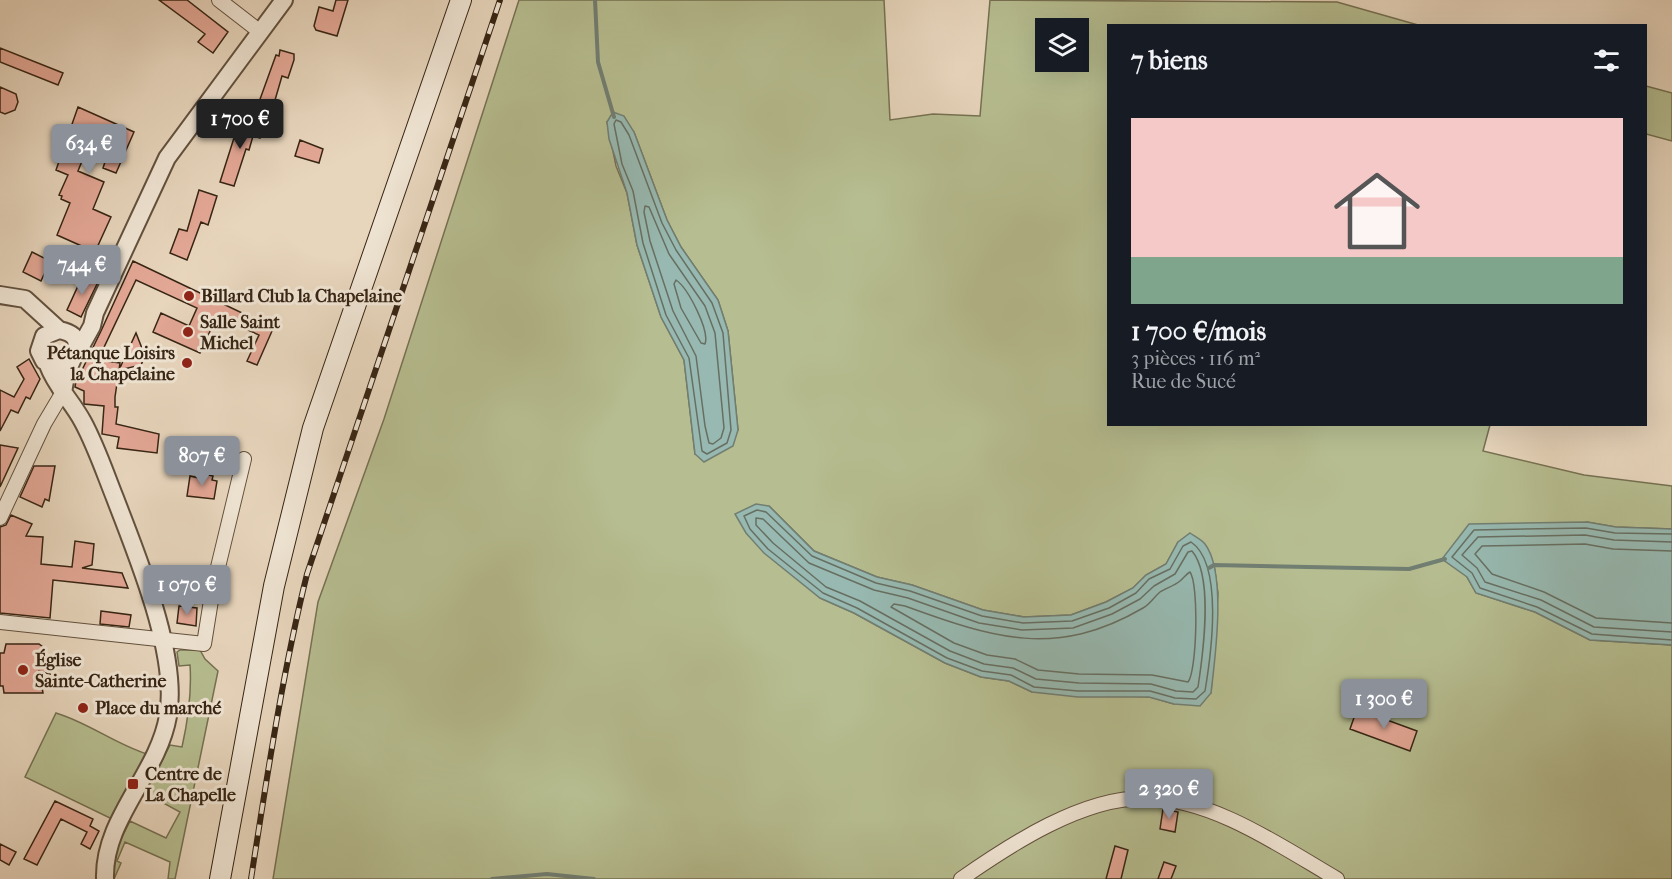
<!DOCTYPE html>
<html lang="fr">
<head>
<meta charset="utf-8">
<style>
	body { margin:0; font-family:"IM FELL French Canon",serif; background:#20242c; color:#f1f3f6; height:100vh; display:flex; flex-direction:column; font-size:22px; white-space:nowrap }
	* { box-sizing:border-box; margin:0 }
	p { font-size:20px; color:#9ea1a6 }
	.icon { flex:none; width:33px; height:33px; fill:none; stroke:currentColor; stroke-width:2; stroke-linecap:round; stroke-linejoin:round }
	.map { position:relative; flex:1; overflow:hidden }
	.sheet { position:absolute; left:1107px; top:24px; width:540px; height:402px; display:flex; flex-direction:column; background:#171b24; border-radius:0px; box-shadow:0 6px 24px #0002 }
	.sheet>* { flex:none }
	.fabs { position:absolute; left:1035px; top:18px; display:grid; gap:12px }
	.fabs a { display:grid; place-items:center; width:54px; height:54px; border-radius:0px; background:#171b24; box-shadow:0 6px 24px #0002; font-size:30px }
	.price { position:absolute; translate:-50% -51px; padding:0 14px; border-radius:6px; background:#8c9099; color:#fff; font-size:20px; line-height:39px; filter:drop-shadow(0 2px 3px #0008) }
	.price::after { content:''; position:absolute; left:50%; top:36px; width:18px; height:14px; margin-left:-9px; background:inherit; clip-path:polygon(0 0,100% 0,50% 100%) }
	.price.active { background:#222; color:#fff }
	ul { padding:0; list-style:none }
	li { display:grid; align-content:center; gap:12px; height:318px; padding:0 24px }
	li+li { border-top:2px solid #363941 }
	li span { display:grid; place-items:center; height:186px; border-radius:0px; color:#555 }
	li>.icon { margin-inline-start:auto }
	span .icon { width:108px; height:108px; fill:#fffc; stroke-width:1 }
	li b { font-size:26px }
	h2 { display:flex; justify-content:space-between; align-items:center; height:72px; padding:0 24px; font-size:26px }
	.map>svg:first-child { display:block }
</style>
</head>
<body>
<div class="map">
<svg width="1672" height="879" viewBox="0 0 1672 879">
	<rect width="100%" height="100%" fill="#e7d5bc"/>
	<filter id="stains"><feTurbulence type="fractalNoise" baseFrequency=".00333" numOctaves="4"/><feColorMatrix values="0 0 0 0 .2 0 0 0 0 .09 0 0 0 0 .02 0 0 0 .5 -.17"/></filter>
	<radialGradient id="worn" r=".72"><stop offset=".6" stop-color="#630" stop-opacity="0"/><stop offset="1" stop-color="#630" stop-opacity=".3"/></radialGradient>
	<!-- green -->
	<path fill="#b6bd90" stroke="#767152" stroke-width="1.5" fill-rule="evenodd" d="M519,0H884L890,120L933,114L980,116L990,0L1337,2L1418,25L1108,26V424L1490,425L1483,451L1584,475L1672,486V529L1615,527L1587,522L1467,577L1476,593L1535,612L1590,640L1672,645V879H273L318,602L384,419ZM1046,28H1078V62H1046ZM607,122L634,132L667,220L681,247L718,300L728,331L738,430L695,454L684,360L661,317L637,245L627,193L616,166ZM769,506L814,551L877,577L912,585L983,610L1024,617L1071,615L1106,602L1133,588L1146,575L1166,564L1178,542L1214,565L1218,593L1211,693L1174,704L1150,697L1032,692L1009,681L981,677L945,663L854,613L820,598Z
		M1646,86L1672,93V141L1646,134Z
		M180,650H200L205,659L218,671L175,879H168L170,862L125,842L117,861L121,863L114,879L115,851L130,821L166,838L180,812L145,793L170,745L182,747C188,720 192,694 190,665L179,666L177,652Z
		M56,713C89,723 115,744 147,754L112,819L25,777Z"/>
	<!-- water -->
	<path fill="#97b9b1" stroke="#717e72" stroke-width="1.5" d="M613,112L624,116L634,132L667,220L681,247L718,300L728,331L738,430L733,446L704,462L695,454L684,360L661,317L637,245L627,193L609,139L607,122Z
		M756,504L769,506L814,551L877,577L912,585L983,610L1024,617L1071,615L1106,602L1133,588L1146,575L1166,564L1178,542L1190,533C1194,536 1202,540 1205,544C1227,573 1215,658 1211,693L1200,706L1174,704L1149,697H1078L1032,692L1009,681L981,677L945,663L854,613L820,598L764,553L746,533L735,514Z
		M1587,522L1616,527L1672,529V645L1590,640L1535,612L1476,593L1467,577L1442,559L1469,524Z"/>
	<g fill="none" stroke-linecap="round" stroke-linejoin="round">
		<!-- shore -->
		<path stroke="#676f62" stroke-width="1.5" d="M616,120L621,122L629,135L662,223L676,250L712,303L723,333L731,430L727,443L707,454L702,451L689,358L666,315L643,243L633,191L622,164L614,124Z
			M645,206L649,207L669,254L705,306L715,333L724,428L721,438L713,444L709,443L705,426L696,356L673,311L650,241L644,212Z
			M676,280C688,288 710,331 705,344L701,343L681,308L674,284Z
			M757,510L766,512L812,556L876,583L910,591L982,616L1023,623L1072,621L1109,608L1136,593L1149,579L1170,569L1183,546L1191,542C1224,564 1211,655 1205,691L1196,699L1175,698L1150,691H1078L1034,687L1011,675L982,671L947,658L857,608L823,593L768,549L750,529L744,516Z
			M756,518L763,519L809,563L874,590L908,598L979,623L1022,630L1073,628L1112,614L1140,599L1154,586L1175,574L1188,552L1192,551C1214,577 1203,654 1198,687L1193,692L1176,691L1151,684L1079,683L1036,679L1013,668L984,664L950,651L860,601L826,587L773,543L756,525Z
			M1672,534L1615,533L1586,528L1474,530L1452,557L1472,573L1480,588L1537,607L1592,634L1672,640
			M1672,542L1614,540L1585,535L1478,537L1462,555L1477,568L1485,582L1541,600L1594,627L1672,632
			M1672,551L1613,549L1585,544L1482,546L1475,554L1492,574L1544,592L1596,618L1672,623
			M1190,572C1199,584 1197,671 1188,682L1152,675L1079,674L1038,670L1015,659L987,655L954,643L891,607L894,604L905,606C993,638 1056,659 1143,608C1150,604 1154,597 1160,592C1166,588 1174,586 1180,581C1184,578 1186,574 1190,572Z"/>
		<!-- stream -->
		<path stroke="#717e72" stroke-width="4" d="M595,0L598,62L614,117
			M1209,568L1214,565L1409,569L1445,559
			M492,879L547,874L594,879"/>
	</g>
	<!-- building -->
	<path fill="#e3a795" stroke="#372514" stroke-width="1.5" d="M159,0H187L228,32L213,53L198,42L205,34Z
		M336,0H348L337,36L316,30L314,26L319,7L333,11Z
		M0,48L63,73L58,85L0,62Z
		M280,50L294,54V60L288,78L282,76L273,107L259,102L276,55L279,56Z
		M0,87L16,94L18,102L15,110L5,114L0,112Z
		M78,107L134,132L116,173L103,168L106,159L86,151L78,171L104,182L93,209L111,217L95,252L57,235L70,203L61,199L62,196L59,195L68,175L56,170Z
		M240,119L264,126L260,138L253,136L249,150L246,149L234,186L220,182Z
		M300,140L323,149L319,163L295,156Z
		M199,190L217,196L208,225L201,222L187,260L170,253L179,229L187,231Z
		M32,252L50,261L41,281L23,272Z
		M133,261L265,324L267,318L276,322L257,365L247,361L259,335L217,316L200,353L153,332L161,313L189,326L197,308L136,280L98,360L120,363L119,370L136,333L145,356L141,365L119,370L115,397V407H118L116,424L159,434L157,453L117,448L119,437L102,434L104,406L84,404V391L75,387L77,374L80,369L82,370L101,331Z
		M83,275L98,282L81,317L67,310Z
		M29,359L40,379L30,399L26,397L18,413L11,410L0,431V390L14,397L24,379L17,367Z
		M0,445L18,448L0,487Z
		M34,466H55L49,501L45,499L42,507L20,497Z
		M200,473L213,476L212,480L217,481L214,499L187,496L190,476L199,478Z
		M11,515L32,524L26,536L43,537L41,564L72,567L75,541L94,544L92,565L82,568L122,573L128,588L53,580L50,618L0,613V527L6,525Z
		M164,566L200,567V584L158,583V573H164Z
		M179,606L197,608L196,626L177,623Z
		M101,611L131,615L129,627L100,624Z
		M6,644H39L43,647L50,674L39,671L43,693H4L3,686H0V653H4Z
		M1357,709L1417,731L1410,751L1350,729Z
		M55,801L93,819L90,826L99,831L90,849L81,844L87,832L61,819L37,865L24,859Z
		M1163,809L1178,812L1175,832L1160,829Z
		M0,844L16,852L9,865L0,860Z
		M1115,846L1128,850L1121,879H1106Z
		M1164,862L1176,866L1171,879H1158Z"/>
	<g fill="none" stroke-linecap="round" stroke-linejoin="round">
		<defs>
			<path id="minor" d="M219,0L259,31
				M0,518L44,424L63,392
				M0,622L204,644L213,588L244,459
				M961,879C1011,844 1083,797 1146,798C1212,798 1282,847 1337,879"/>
			<path id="tertiary" d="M0,295L25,299L59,330
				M77,353L92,326L95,313L167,158L284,0
				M48,365C56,387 72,401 83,422C96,446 105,473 115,498C137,556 179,655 168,716C158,774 103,819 105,879
				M63,392C65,384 65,374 69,367C76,352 86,335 59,330L44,336L39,351L44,361L57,368L71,363"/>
			<path id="secondary" d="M220,879L274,586L313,428L461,0"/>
		</defs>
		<!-- minor casing -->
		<use href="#minor" stroke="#63513e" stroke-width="16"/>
		<!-- tertiary casing -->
		<use href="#tertiary" stroke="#63513e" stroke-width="20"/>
		<!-- secondary casing -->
		<use href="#secondary" stroke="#372514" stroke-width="22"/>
		<!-- minor -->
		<use href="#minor" stroke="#efe4d3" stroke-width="14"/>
		<!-- tertiary -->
		<use href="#tertiary" stroke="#efe4d3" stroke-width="16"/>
		<!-- secondary -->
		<use href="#secondary" stroke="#efe4d3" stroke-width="20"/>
		<defs>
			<path id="rail" d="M251,879C267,777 282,675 307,574L500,0"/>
		</defs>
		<!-- rail casing -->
		<use href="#rail" stroke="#372514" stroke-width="6"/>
		<!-- rail -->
		<use href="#rail" stroke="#efe4d3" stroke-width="4" stroke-dasharray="11" stroke-linecap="butt"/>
	</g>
	<!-- markers -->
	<g fill="#8f2418" stroke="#efe4d3" stroke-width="2">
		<circle cx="189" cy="296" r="6"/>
		<circle cx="188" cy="332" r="6"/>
		<circle cx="187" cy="363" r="6"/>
		<circle cx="23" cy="670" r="6"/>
		<circle cx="83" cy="708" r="6"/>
		<rect x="127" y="778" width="12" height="12" rx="3"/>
	</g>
	<g text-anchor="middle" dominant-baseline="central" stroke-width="6" stroke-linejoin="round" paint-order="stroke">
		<!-- poi labels -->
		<g font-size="18" font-weight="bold" fill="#372514" stroke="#efe4d3" text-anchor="start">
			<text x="201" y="296">Billard Club la Chapelaine</text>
			<text x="200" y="322">Salle Saint<tspan x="200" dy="21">Michel</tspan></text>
			<text x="175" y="353" text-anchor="end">Pétanque Loisirs<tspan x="175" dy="21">la Chapelaine</tspan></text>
			<text x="35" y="660">Église<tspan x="35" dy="21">Sainte-Catherine</tspan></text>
			<text x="95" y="708">Place du marché</text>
			<text x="145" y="774">Centre de<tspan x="145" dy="21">La Chapelle</tspan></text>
		</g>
	</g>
	<rect width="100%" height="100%" filter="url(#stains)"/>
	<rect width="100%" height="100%" fill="url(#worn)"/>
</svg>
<div class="fabs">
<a><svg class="icon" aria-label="layers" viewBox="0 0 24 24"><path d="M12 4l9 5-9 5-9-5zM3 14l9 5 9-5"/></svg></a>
</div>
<b class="price active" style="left:240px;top:150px">1 700 €</b>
<b class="price" style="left:89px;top:175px">634 €</b>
<b class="price" style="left:82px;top:296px">744 €</b>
<b class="price" style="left:202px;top:487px">807 €</b>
<b class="price" style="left:187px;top:616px">1 070 €</b>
<b class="price" style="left:1384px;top:730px">1 300 €</b>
<b class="price" style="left:1169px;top:820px">2 320 €</b>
<section class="sheet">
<h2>7 biens<svg class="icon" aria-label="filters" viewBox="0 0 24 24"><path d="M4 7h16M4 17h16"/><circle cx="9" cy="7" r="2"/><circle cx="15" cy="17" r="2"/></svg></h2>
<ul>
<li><span style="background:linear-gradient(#f6c9c9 75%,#7fa58c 0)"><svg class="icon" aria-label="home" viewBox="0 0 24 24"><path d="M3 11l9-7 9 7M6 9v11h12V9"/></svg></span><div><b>1 700 €/mois</b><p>3 pièces · 116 m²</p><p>Rue de Sucé</p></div></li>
</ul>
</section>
</div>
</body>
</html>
